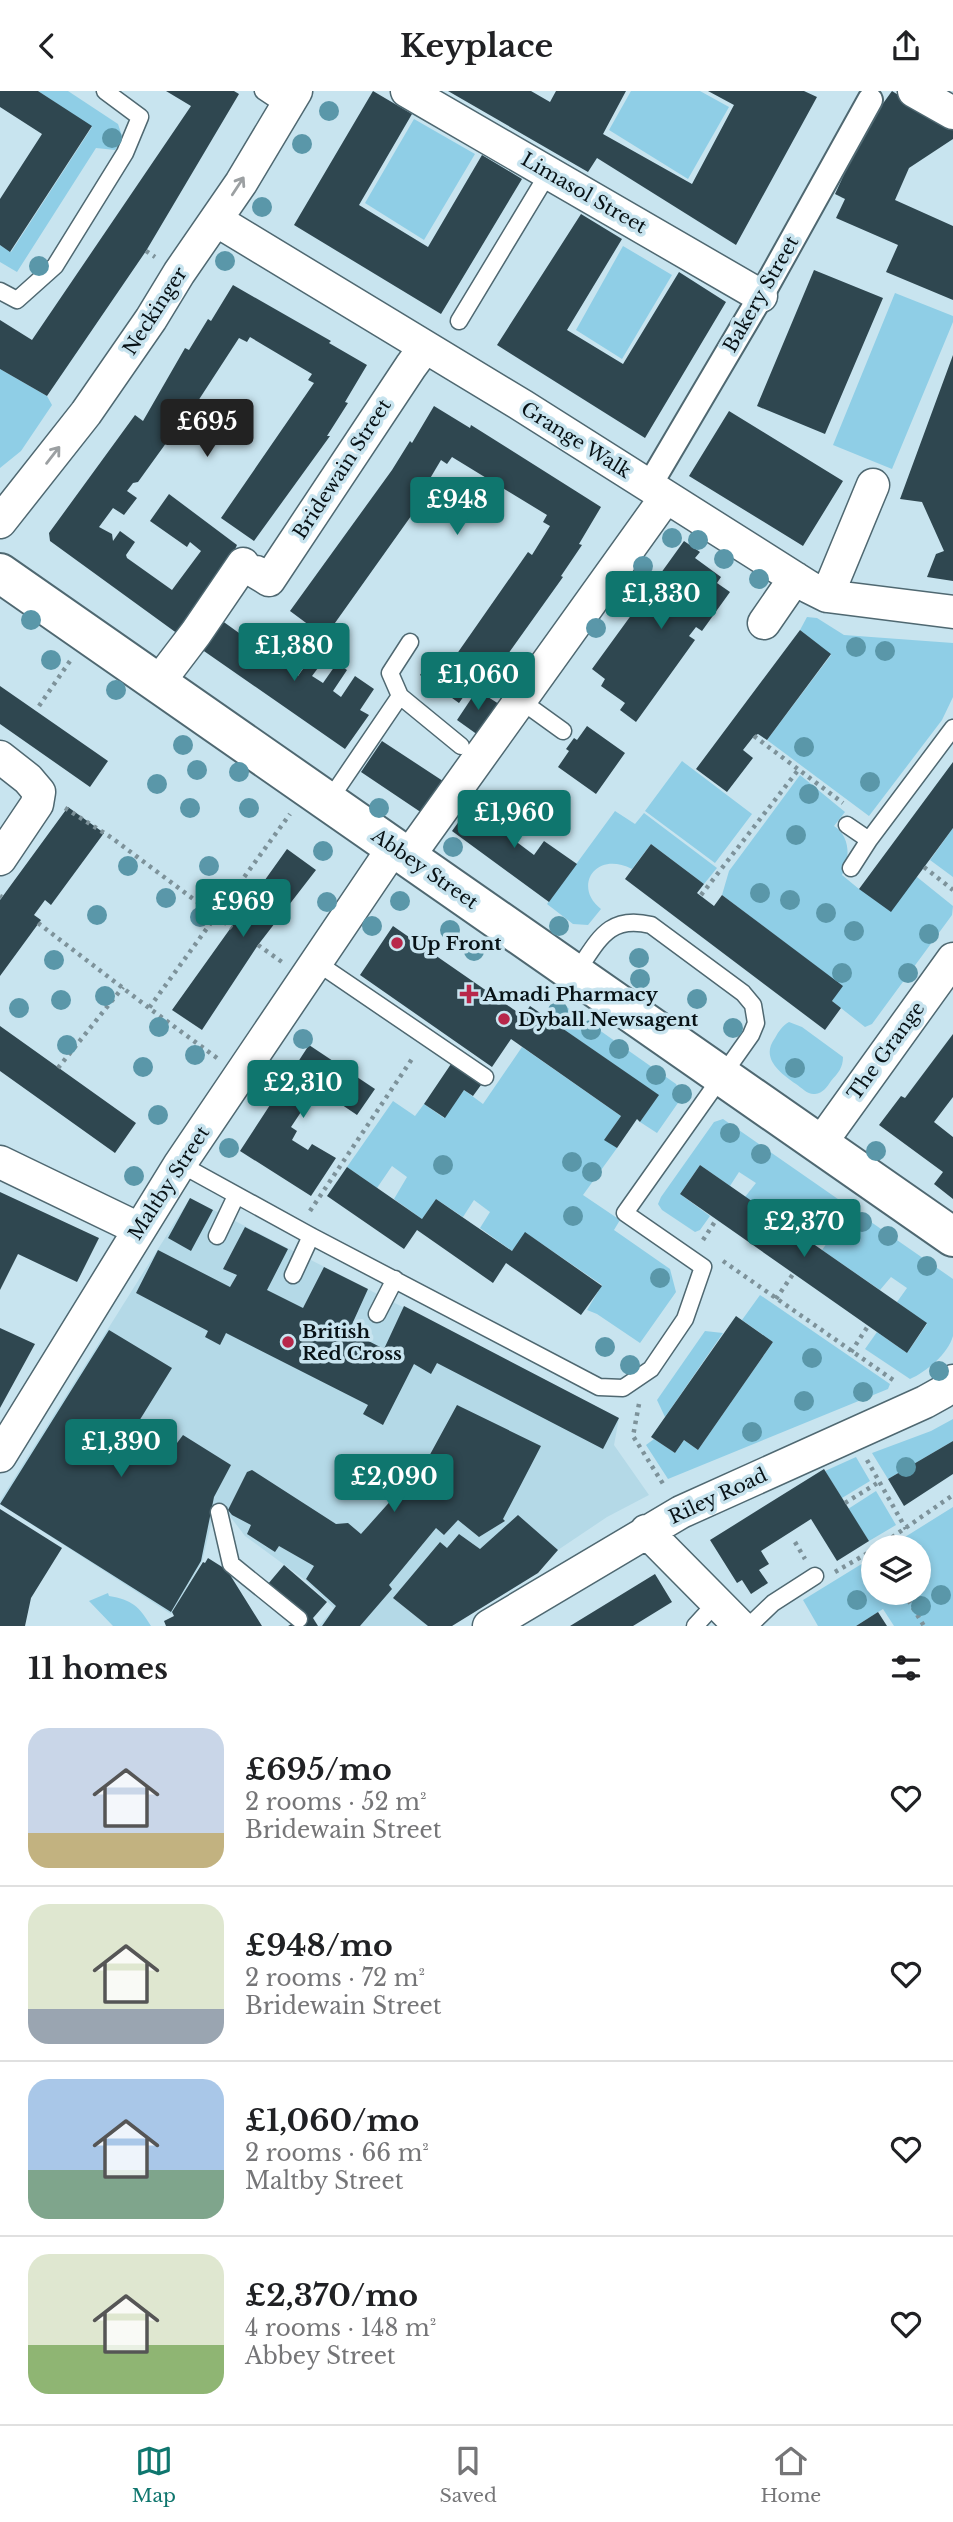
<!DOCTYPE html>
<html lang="en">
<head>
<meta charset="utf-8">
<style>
	body { margin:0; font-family:"Libre Baskerville",serif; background:#f2f2f2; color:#202124; height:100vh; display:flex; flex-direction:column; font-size:26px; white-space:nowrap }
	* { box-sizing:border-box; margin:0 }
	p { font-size:23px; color:#757577 }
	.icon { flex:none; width:38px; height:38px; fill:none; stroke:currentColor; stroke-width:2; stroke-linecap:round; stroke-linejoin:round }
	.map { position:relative; height:1535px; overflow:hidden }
	.panel { display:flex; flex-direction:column; background:#fff; flex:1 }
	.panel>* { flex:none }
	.fabs { position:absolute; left:861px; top:1444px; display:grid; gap:14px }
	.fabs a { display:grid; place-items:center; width:70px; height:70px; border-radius:50%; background:#fff; box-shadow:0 4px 10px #0003; font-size:35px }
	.price { position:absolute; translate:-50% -60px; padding:0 16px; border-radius:7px; background:#0f766e; color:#fff; font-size:23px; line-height:46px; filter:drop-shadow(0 2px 4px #0008) }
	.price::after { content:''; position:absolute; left:50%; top:42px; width:21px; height:16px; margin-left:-10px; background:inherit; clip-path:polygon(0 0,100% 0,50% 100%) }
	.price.on { background:#222; color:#fff }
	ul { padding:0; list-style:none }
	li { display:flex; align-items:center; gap:21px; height:175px; padding:0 28px }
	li+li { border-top:2px solid #e0e0e0 }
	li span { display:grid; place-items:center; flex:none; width:196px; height:140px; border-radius:21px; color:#555 }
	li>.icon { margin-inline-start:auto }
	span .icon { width:84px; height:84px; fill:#fffc; stroke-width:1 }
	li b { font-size:30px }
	h2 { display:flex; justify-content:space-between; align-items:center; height:84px; padding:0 28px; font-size:30px }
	header { display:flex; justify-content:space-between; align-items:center; height:91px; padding:0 28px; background:#fff; font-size:32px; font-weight:700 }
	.tab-bar { display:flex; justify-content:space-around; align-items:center; height:98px; border-top:2px solid #e0e0e0; background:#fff; font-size:19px; color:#757577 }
	.tab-bar a { display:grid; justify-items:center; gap:4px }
	.tab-bar .on { color:#0f766e }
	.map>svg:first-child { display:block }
</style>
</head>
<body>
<header><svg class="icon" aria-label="back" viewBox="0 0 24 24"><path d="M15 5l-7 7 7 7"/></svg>Keyplace<svg class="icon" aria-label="share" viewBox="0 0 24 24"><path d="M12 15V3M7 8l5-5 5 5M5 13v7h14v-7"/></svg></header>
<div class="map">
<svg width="953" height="1535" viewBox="0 0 953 1535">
	<rect width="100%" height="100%" fill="#c8e4ef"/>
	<!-- built -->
	<path fill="#b4d9e7" d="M190,1107L619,1327L614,1354L649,1404L607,1426L445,1535H319L334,1517L305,1489L245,1445L229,1424L215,1416L202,1471L171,1523L0,1413V1410Z"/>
	<!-- green -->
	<path fill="#8fcee6" d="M38,0H68L118,33L122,45L121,52L115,59L96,57L17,181L0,171V154L11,161L92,36Z
		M631,0H700L729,16L688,88L609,39Z
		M414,28L475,63L424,149L365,112Z
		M623,155L672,184L622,268L576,239Z
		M895,202L953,225V231L892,378L833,354Z
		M0,278L47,305L52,314L21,360L0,377Z
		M807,526L817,527L844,544L953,552V606L942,629L869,725L767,649L831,564L800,539Z
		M682,670L752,723L715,772L645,720Z
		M800,684L845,721L834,735C851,746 850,768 842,784L859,798L917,786L953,815L952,824L872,933L865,936L832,910L842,895L722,804L729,780Z
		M615,720L635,733L644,722L717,777L704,793L651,753L632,778C594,759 573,797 601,818L588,834L573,833L547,813Z
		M953,737V786L930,769Z
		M565,915L676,993L681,1003L680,1009L657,1042L640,1031L658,1004L553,931Z
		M789,931L802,936L843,966C843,977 838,982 831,990C827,996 823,1002 815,1003C808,1004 802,997 796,993C780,982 760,967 775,947C779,940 782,935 789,931Z
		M522,956L621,1025L605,1048L617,1057L583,1104L620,1129L614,1139L670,1178L676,1201L640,1252L597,1223L587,1219L602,1194L526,1142L512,1160L480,1137L490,1121L474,1109L463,1126L436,1108L422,1128L394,1108L407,1086L392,1075L377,1097L347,1076L393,1010L415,1025L424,1013L444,1027L464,999L483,1013Z
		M723,1028L953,1188C953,1201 953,1234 953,1245C948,1263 926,1281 910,1288L865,1258L877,1241L907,1262L927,1233L897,1211L907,1197L891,1186L880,1199L822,1159L832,1145L816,1133L805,1147L745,1106L756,1092L739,1081L730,1095L700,1074L680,1103L710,1125L700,1139L695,1141L662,1119L658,1113L661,1106L714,1031Z
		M760,1204L890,1293L888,1298L668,1388L646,1354L654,1348L675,1362L684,1349L698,1359L773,1251L742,1229Z
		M705,1240L723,1242L665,1326L657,1309Z
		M953,1328V1350L888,1388L872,1362L931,1340Z
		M856,1366L870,1390L842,1407L825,1380Z
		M876,1400L896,1434L869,1450L848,1418Z
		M953,1416V1535H894L883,1518L856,1535H818L803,1509L873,1466V1502H919V1456H889Z
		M108,1502L109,1505C132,1509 139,1515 151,1535H113L89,1510Z"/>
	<!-- building -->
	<path fill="#2f4750" d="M0,0H38L92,35L10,161L0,154V108L42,43L0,16Z
		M166,0H234L239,3L146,160L47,305L0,278V229L32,249L191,15Z
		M373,0L412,23L359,114L428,156L482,64L522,88L441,223L294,134Z
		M448,0H531L550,11L556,0H626L603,43L692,93L734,14L708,0H804L817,6L736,154L597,67L588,81Z
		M892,0L953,39V48L909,77L895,109L953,135V209L886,181L898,154L836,127L845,108L835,103L866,36Z
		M581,123L622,148L567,239L623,273L679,181L726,211L645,347L497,254Z
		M814,179L883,207L825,343L757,315Z
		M233,194L331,250L329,252L367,274L345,311L348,312L327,345H330L254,450L221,427L314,292L308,289L312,283L250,246L247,251L239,247L172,350L169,348L138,391L133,392L127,400L137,407L124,424L113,417L99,436L112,443L113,450L120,440L135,451L126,464L127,467L172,499L201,460L190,451L187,456L150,430L169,403L237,454L231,467L178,543L50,450L49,442L135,324L143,330L185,257L189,259L208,228L211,230Z
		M953,264V490L927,486L936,463L944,460L922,411L900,408Z
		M434,315L470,337L471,334L601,416L579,453L582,454L561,485L563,486L488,591L454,567L528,461L532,464L550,435L543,431L547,424L452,366L447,373L441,369L422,401L426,404L325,546L290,520L392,379L410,350L412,352Z
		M729,320L843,390L803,455L689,385Z
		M684,450L700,461L695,467L721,486L717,492L730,501L702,540L696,536L689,545L695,549L636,631L620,619L625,612L601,595L605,588L592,578L640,512L645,515L649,510L653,504L648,500Z
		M221,529L260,557L275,536L290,546L274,569L298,585L317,558L327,565L312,585L323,592L337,572L347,579L333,600L341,606L355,585L374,598L360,619L369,624L345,658L201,558Z
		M800,539L831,563L767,649L758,643L754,645L743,659L753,667L727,701L696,678Z
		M435,563L474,591L459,612L420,584Z
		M0,595L108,670L90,696L0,633Z
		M477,599L499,613L478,644L457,629Z
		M587,635L625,662L596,703L558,676L569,660L566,658L574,647L577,649Z
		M382,650L446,692L425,724L361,681Z
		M953,671V737L891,821L859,798Z
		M476,707L500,725L511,710L520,716L502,740L534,764L544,750L577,773L549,811L452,740Z
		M68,716L104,742L51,814L45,809L34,824L41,829L0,885V809Z
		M651,753L704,793L697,802L714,815L722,804L843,895L832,910L841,917L825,939L625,788Z
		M287,758L316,779L258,854L202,939L172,919Z
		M393,835L523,925L530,915L659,1004L640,1031L637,1028L617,1057L604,1049L621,1025L511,948L492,976L360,884Z
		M0,935L136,1032L115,1062L0,980Z
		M953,943V1006L934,1031L953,1046V1108L934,1093L943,1081L879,1034L901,1005L905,1007Z
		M309,954L375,998L357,1024L317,997L291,1036L297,1040L292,1049L308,1059L312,1053L336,1067L311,1105L240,1060Z
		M451,973L481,994L473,1005L464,999L445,1027L424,1013Z
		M700,1074L927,1232L907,1262L680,1103Z
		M347,1076L422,1128L436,1108L512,1160L525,1141L602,1195L581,1224L506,1172L493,1192L417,1139L404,1158L327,1105Z
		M0,1101L99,1147L77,1191L18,1163L0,1199Z
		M190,1107L213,1119L191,1160L168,1147Z
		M245,1136L288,1158L267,1199L303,1217L324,1176L368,1198L349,1240L384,1258L404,1215L619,1327L603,1358L437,1272L431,1283L414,1273L383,1334L363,1323L368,1314L226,1242L220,1254L205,1246L208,1240L136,1202L158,1159L230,1196L237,1184L223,1178Z
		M736,1225L773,1251L698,1359L684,1349L675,1362L651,1346Z
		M0,1237L35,1253L0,1317Z
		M109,1239L172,1277L136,1335L171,1360L183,1344L231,1374L214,1406L201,1470L171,1521L0,1413Z
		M457,1314L541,1355L503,1428L505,1430L479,1446L458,1429L444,1444L436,1437L389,1494L392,1498L360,1535H322L336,1515L306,1488L314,1475L279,1455L275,1461L247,1443L251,1434L232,1424L228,1419L247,1381L252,1379L336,1433L348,1432L361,1443L427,1369Z
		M953,1350V1383L904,1415L888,1388Z
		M824,1378L869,1450L837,1470L811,1428L761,1460L769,1473L759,1479L768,1492L751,1503L742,1489L737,1492L710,1449Z
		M0,1418L62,1457L31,1507L25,1535H0Z
		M518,1424L558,1459L538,1482L452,1535H428L393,1507L440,1451L447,1457L459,1443L480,1458Z
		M208,1467L227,1479L262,1535H166L164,1530L174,1525L172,1521L203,1471L205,1472Z
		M284,1474L327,1511L313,1527L318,1535H288L305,1525L268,1493Z
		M655,1483L672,1511L633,1535H570Z
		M878,1521L887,1535H856Z"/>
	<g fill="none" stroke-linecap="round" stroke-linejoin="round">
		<defs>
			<path id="service" d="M263,0L287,16
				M0,200L17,209L55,175L125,62L140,26L105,0
				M459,230L549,81
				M410,551L390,582L400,605L461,655
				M520,609L563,640
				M328,711L400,605
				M847,734L869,749
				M851,777L869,749L953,637
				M316,871L485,986
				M180,1073L311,1145L599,1296L623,1297L651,1278L685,1228L703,1176L625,1122L751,944L756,932L753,914L743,902L651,834C607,823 598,851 575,883
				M217,1145L236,1105
				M293,1184L311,1145
				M377,1223L395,1188
				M219,1421L231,1473L299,1528
				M695,1535L717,1511
				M749,1535L773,1512L815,1485"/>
			<path id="pedestrian" d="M649,395L761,205L870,9"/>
			<path id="minor" d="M407,0L761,205
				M914,0L953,22
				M216,129L523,315L809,496L827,505L953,521
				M0,431L86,322L151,228L179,182L241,92L296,0
				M256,481L269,489L411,275L425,256
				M827,505L873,394
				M764,532L795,487
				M158,592L196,542L243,473
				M0,666L28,688L39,701L37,713L0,768
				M408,766L666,406
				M820,1053L953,868
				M0,1071L139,1138
				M0,1365L180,1073L394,756
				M646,1440L740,1535
				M489,1535L681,1421L925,1311L943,1301L953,1290"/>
			<path id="secondary" d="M0,482L953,1146"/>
		</defs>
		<!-- service casing -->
		<use href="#service" stroke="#4f6871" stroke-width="19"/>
		<!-- pedestrian casing -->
		<use href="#pedestrian" stroke="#4f6871" stroke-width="28"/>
		<!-- minor casing -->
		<use href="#minor" stroke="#4f6871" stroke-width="35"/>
		<!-- secondary casing -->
		<use href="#secondary" stroke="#4f6871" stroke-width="42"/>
		<!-- path -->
		<path stroke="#7d929a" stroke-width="4.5" stroke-dasharray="3.5 5" stroke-linecap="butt" d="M146,160L155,166
			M39,615L70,570
			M754,645L843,712
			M65,717L112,747L232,837
			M924,776L953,799
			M701,804L799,678
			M0,805L2,806
			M38,832L149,917
			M258,854L282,871
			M217,967L149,917L290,723
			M58,977L123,896
			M310,1120L414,965
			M703,1149L716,1129
			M723,1170L896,1291
			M776,1208L793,1183
			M851,1261L868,1235
			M639,1313L633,1345L665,1396
			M867,1369L906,1438
			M845,1412L879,1391
			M795,1451L805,1468
			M878,1456L953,1404
			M835,1481L873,1459
			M904,1502L924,1535"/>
		<!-- service -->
		<use href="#service" stroke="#fff" stroke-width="16"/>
		<!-- pedestrian -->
		<use href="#pedestrian" stroke="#fff" stroke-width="24"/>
		<!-- minor -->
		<use href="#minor" stroke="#fff" stroke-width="32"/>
		<!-- secondary -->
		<use href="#secondary" stroke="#fff" stroke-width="38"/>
	</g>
	<!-- trees -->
	<g fill="#5a97a9">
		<circle cx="329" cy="20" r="10"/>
		<circle cx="112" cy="47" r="10"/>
		<circle cx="302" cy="53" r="10"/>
		<circle cx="262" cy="116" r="10"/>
		<circle cx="225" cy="170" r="10"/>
		<circle cx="39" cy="175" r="10"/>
		<circle cx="672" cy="447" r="10"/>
		<circle cx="698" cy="449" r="10"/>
		<circle cx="724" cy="468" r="10"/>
		<circle cx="643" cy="475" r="10"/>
		<circle cx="759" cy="488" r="10"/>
		<circle cx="621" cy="506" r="10"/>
		<circle cx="31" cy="529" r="10"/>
		<circle cx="596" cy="537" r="10"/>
		<circle cx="856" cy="556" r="10"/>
		<circle cx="885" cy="560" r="10"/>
		<circle cx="51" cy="569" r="10"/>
		<circle cx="116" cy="599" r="10"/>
		<circle cx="183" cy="654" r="10"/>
		<circle cx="804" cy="656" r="10"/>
		<circle cx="197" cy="679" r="10"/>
		<circle cx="239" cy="681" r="10"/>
		<circle cx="870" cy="691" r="10"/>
		<circle cx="157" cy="693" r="10"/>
		<circle cx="809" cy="703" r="10"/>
		<circle cx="190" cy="717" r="10"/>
		<circle cx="249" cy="717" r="10"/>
		<circle cx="379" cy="717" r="10"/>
		<circle cx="796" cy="744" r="10"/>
		<circle cx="453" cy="756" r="10"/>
		<circle cx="323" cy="760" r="10"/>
		<circle cx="128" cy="775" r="10"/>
		<circle cx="209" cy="775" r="10"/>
		<circle cx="760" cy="802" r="10"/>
		<circle cx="166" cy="807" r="10"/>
		<circle cx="790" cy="809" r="10"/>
		<circle cx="400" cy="810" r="10"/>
		<circle cx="327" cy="811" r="10"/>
		<circle cx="826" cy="822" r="10"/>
		<circle cx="97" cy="824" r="10"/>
		<circle cx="200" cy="826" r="10"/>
		<circle cx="372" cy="835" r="10"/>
		<circle cx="559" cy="835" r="10"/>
		<circle cx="450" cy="839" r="10"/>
		<circle cx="854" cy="840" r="10"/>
		<circle cx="929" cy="843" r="10"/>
		<circle cx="474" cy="860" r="10"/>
		<circle cx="639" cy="867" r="10"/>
		<circle cx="54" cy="869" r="10"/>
		<circle cx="842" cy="882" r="10"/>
		<circle cx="908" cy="882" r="10"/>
		<circle cx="640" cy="888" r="10"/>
		<circle cx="105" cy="905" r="10"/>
		<circle cx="697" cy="908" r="10"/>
		<circle cx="61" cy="909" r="10"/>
		<circle cx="19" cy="917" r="10"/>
		<circle cx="558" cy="920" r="10"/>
		<circle cx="159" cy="936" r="10"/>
		<circle cx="733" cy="937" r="10"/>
		<circle cx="591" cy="939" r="10"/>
		<circle cx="303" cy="948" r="10"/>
		<circle cx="67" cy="954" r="10"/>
		<circle cx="619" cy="958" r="10"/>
		<circle cx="195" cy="964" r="10"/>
		<circle cx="143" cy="976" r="10"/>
		<circle cx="795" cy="977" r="10"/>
		<circle cx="656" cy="984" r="10"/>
		<circle cx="682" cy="1003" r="10"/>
		<circle cx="263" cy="1005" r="10"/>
		<circle cx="158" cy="1024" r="10"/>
		<circle cx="730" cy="1042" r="10"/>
		<circle cx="229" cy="1057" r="10"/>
		<circle cx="876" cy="1060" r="10"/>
		<circle cx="761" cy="1063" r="10"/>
		<circle cx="572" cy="1071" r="10"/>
		<circle cx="443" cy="1074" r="10"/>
		<circle cx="592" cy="1081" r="10"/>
		<circle cx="134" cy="1085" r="10"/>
		<circle cx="573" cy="1125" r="10"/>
		<circle cx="862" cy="1131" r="10"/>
		<circle cx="888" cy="1145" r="10"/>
		<circle cx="927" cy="1175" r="10"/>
		<circle cx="660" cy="1187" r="10"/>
		<circle cx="605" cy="1256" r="10"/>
		<circle cx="812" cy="1267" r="10"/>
		<circle cx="630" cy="1274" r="10"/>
		<circle cx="939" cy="1280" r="10"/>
		<circle cx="863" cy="1301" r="10"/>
		<circle cx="804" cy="1310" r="10"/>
		<circle cx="752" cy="1341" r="10"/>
		<circle cx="906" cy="1376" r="10"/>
		<circle cx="941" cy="1504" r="10"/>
		<circle cx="857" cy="1509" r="10"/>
		<circle cx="921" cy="1515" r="10"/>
	</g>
	<!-- one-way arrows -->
	<defs><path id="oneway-shaft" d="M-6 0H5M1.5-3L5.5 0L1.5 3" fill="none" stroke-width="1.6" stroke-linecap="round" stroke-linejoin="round" transform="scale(1.75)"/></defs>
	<g stroke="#9ca0a2">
		<use href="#oneway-shaft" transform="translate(238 95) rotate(-57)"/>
		<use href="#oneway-shaft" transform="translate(53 364) rotate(-52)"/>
	</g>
	<!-- markers -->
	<g fill="#b8274a" stroke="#c8e4ef" stroke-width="2.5">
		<circle cx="397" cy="852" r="7"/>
		<path d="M465.5 892.5h7v7h7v7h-7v7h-7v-7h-7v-7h7z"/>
		<circle cx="504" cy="928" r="7"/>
		<circle cx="288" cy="1251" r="7"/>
	</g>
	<g text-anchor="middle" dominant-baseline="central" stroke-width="7" stroke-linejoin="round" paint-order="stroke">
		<!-- street labels -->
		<g font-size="19" fill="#081216" stroke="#c8e4ef">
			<text transform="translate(584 102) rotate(30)">Limasol Street</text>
			<text transform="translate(761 203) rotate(-60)">Bakery Street</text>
			<text transform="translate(155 220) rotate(-57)">Neckinger</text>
			<text transform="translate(576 349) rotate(32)">Grange Walk</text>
			<text transform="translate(342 378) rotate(-57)">Bridewain Street</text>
			<text transform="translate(425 778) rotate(35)">Abbey Street</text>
			<text transform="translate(886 960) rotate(-54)">The Grange</text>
			<text transform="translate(169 1092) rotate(-57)">Maltby Street</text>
			<text transform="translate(718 1405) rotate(-25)">Riley Road</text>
		</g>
		<!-- poi labels -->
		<g font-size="19" font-weight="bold" fill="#081216" stroke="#c8e4ef" text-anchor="start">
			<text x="411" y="852">Up Front</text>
			<text x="483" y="903">Amadi Pharmacy</text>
			<text x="518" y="928">Dyball Newsagent</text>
			<text x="302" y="1240">British<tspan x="302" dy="22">Red Cross</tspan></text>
		</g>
	</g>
</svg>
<div class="fabs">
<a><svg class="icon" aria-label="layers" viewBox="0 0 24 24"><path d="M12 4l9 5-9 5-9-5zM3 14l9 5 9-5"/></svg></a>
</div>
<b class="price on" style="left:207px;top:368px">£695</b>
<b class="price" style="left:457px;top:446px">£948</b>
<b class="price" style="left:661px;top:540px">£1,330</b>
<b class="price" style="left:294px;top:592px">£1,380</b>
<b class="price" style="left:478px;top:621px">£1,060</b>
<b class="price" style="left:514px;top:759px">£1,960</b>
<b class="price" style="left:243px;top:848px">£969</b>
<b class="price" style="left:303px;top:1029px">£2,310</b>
<b class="price" style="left:804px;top:1168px">£2,370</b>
<b class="price" style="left:121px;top:1388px">£1,390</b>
<b class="price" style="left:394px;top:1423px">£2,090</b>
</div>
<section class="panel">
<h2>11 homes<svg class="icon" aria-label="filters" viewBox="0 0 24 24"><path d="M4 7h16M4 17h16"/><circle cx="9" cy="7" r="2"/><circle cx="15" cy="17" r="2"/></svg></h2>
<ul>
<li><span style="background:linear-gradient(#c9d6e8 75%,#c2b280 0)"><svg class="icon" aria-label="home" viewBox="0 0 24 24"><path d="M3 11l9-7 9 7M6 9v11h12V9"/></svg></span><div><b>£695/mo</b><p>2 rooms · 52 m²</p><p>Bridewain Street</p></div><svg class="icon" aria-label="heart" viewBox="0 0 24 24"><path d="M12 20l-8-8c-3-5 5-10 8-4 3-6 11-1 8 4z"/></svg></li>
<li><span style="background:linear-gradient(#dfe7d0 75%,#9aa5b1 0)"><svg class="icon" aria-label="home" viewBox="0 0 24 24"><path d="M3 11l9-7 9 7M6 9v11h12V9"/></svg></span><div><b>£948/mo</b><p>2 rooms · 72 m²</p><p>Bridewain Street</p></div><svg class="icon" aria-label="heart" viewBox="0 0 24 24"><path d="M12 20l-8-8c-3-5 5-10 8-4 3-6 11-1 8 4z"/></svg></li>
<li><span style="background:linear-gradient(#a9c7e8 65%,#7fa58c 0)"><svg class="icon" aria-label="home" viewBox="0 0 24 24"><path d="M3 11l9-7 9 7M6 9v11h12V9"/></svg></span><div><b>£1,060/mo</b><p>2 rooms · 66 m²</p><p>Maltby Street</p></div><svg class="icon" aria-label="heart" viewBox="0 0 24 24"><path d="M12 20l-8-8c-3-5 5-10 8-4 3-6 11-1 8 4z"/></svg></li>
<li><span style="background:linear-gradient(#dfe7d0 65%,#8fb573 0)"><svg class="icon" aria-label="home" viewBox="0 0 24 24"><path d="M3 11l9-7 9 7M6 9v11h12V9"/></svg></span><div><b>£2,370/mo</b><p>4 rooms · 148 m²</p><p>Abbey Street</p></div><svg class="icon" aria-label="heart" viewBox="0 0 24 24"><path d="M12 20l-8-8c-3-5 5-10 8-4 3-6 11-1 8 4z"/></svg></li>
</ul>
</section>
<nav class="tab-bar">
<a class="on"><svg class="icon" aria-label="map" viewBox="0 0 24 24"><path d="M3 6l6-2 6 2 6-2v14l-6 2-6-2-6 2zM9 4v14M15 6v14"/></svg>Map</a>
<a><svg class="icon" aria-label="saved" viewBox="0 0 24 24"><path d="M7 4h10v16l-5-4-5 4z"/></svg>Saved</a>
<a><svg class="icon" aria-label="home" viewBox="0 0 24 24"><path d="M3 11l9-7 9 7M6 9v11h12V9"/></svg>Home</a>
</nav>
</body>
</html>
